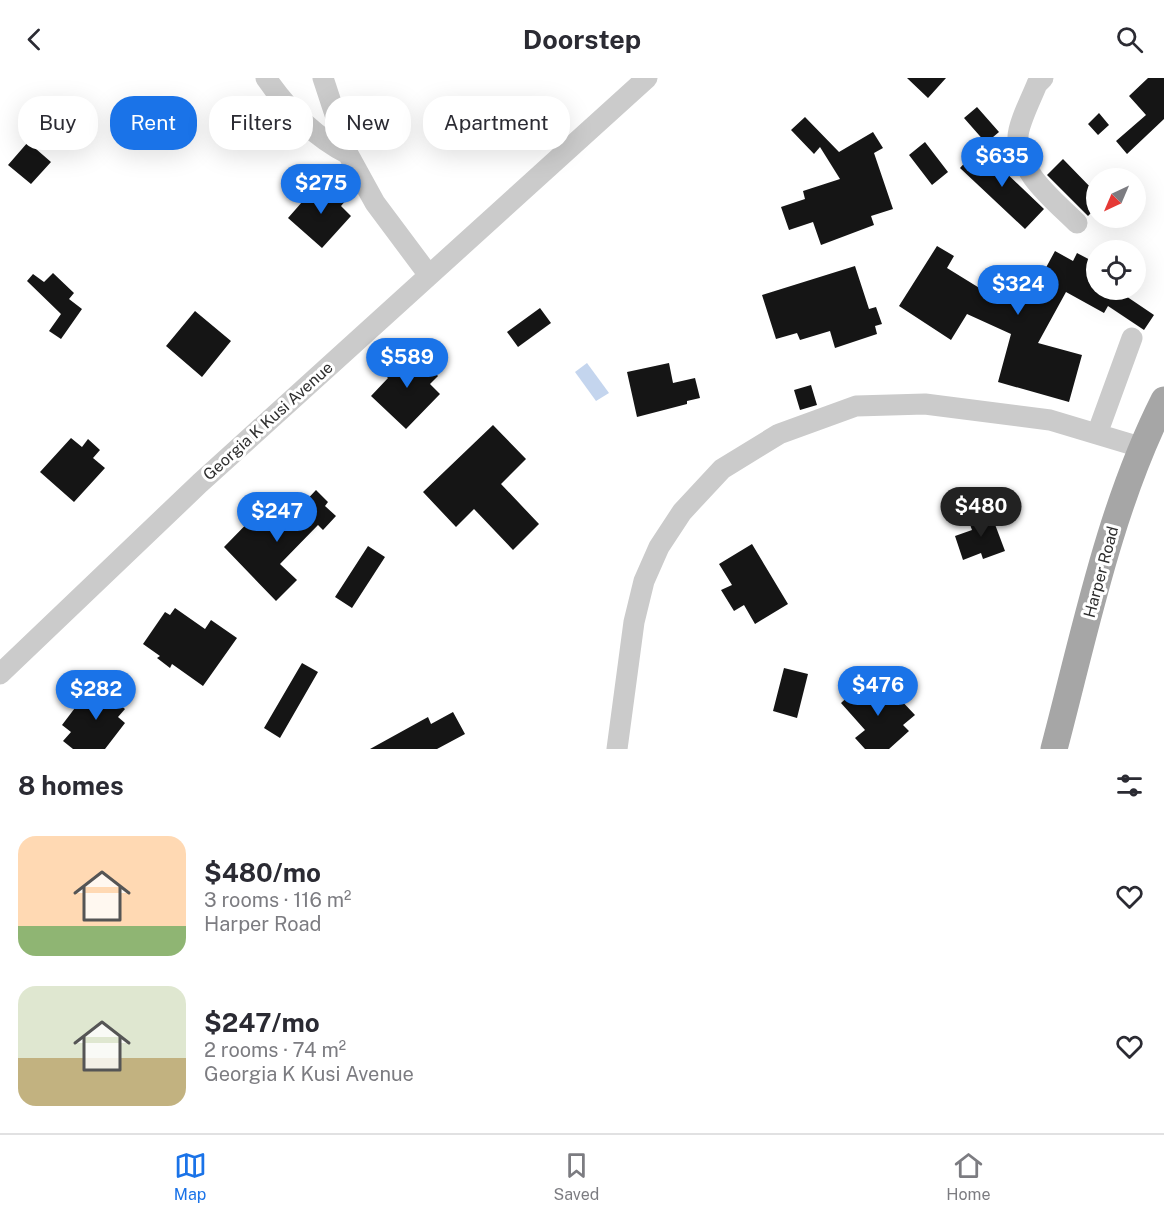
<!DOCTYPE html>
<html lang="en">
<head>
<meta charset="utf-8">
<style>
	body { margin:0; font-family:"Public Sans",sans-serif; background:#f2f2f3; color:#2b2b33; height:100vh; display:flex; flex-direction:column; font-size:22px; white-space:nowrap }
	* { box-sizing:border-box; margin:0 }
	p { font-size:20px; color:#7c7c81 }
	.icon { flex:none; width:33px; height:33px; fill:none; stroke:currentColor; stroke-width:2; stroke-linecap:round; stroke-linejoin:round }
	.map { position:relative; height:671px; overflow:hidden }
	.sheet { display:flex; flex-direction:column; background:#fff; flex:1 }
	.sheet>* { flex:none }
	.top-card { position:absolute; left:18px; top:18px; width:600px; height:54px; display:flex; gap:12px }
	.needle { width:39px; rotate:224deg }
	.fabs { position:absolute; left:1086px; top:90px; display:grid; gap:12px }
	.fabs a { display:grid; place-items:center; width:60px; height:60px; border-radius:50%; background:#fff; box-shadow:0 6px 24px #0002; font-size:30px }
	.price { position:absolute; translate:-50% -51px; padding:0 14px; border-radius:21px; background:#1a73e8; color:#fff; font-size:20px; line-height:39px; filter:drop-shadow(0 2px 3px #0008) }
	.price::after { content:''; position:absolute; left:50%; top:36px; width:18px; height:14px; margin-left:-9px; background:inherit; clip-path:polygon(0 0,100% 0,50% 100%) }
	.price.current { background:#222; color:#fff }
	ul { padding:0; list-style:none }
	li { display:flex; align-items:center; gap:18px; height:150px; padding:0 18px }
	li span { display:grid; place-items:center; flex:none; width:168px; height:120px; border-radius:18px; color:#555 }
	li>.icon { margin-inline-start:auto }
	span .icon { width:72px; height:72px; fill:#fffc; stroke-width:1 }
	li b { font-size:26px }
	h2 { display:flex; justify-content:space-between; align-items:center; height:72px; padding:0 18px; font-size:26px }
	.chip { padding:0 21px; border-radius:24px; background:#fff; box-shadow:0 6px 24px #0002; font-size:21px; line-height:54px }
	.chip.current { background:#1a73e8; color:#fff }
	header { display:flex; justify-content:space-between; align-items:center; height:78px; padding:0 18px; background:#fff; font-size:27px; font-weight:700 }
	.tab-bar { display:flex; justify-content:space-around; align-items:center; height:84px; border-top:2px solid #e1e1e2; background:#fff; font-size:16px; color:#7c7c81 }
	.tab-bar a { display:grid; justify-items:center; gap:3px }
	.tab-bar .current { color:#1a73e8 }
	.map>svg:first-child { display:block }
</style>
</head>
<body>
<header><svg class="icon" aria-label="back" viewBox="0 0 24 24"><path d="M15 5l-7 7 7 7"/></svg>Doorstep<svg class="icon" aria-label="search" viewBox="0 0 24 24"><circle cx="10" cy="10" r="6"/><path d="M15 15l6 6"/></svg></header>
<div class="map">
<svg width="1164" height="671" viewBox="0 0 1164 671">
	<rect width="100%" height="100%" fill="#fff"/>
	<!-- water -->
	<path fill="#c4d5ee" d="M587,285L609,315L596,323L575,294Z"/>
	<!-- building -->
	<path fill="#151515" d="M907,0H946L928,20Z
		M1148,0H1164V41L1127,76L1116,63L1146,37L1129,18Z
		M977,29L999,54L986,65L964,40Z
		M1099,35L1109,47L1098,57L1088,46Z
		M805,39L839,74L873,54L883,70L874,75L893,131L871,138L874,147L821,167L813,144L789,152L781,129L805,121L803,113L840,101L820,69L814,76L791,52Z
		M28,64L51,84L31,106L8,87Z
		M925,64L948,94L932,107L909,77Z
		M979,69L1044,131L1025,151L960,90Z
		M1063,81L1096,115V130L1088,138L1047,97Z
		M317,107L329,118L335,111L347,121L341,128L351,138L322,170L288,140Z
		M937,168L954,178L947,190L994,219L1001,205L1030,219L1055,173L1073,183L1077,175L1096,185V212H1117L1154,237L1144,252L1108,228L1104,235L1066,214L1038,265L1082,277L1069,324L998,304L1011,256L967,236L951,262L899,228Z
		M855,188L869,231L876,229L882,246L875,248L877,256L835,270L830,253L800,262L797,255L776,261L762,217Z
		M53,195L74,215L69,221L82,231L61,261L49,253L61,236L27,203L33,196L44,204Z
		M540,230L551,245L518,269L507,254Z
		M195,233L231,263L202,299L166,268Z
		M402,273L412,284L418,278L438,298L430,306L440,316L406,351L371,318L388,300L382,294Z
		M669,285L673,305L695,300L700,320L687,323V326L637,339L627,294Z
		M811,307L817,327L800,332L794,312Z
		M493,347L526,381L501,406L539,446L513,472L474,431L456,449L423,414Z
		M71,360L82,369L88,361L100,372L93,380L105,390L74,424L40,394Z
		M316,412L328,424L325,428L336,438L323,452L318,447L280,486L297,502L276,523L224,469L265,427L284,446Z
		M990,433L1005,473L983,481L981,475L963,482L955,458L972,452L968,441Z
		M752,466L788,526L755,546L744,527L734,533L721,512L732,507L719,486Z
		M368,468L385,479L352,530L335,519Z
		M175,530L205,551L211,542L237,560L203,608L172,586L170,590L157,580L160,578L143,566L165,534L170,537Z
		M302,585L318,594L280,660L264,650Z
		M784,590L808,596L797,640L773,633Z
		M867,601L890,627L898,619L915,637L903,647L909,653L889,671H865L855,660L865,652L841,625Z
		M111,605L128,618L120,627L125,631L118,639L125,645L105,671H73L63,663L71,654L62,647L81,622L87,627L93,619L98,623Z
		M453,634L465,656L437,671H370L428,639L431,646Z"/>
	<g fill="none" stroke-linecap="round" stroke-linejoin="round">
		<!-- minor -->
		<path stroke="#cbcbcb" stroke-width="21" d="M266,0C288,32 313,58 348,76
			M323,0L348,76L375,125L428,196
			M1043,0L1037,6C1032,19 1018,46 1018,59C1018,95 1054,122 1077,145
			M1097,356L1132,260
			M0,596L200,405L647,0
			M617,671L634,544L644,503L659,469L682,434L722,391L779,356L856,328L925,326L1050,342L1140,369"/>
		<!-- major -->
		<path stroke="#a6a6a6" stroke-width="27" d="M1054,671C1085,554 1109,431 1164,322"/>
	</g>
	<g text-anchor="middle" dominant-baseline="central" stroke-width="6" stroke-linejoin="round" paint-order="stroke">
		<!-- street labels -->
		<g font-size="16" fill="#2e2e2e" stroke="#fff">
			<text transform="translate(268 343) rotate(-42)">Georgia K Kusi Avenue</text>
			<text transform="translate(1101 494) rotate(-75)">Harper Road</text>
		</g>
	</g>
</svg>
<div class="fabs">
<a><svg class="needle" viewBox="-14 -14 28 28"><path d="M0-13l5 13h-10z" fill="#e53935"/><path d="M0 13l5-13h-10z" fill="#7c7c81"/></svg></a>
<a><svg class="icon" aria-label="locate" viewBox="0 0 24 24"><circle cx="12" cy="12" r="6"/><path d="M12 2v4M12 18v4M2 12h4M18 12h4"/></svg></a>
</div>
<b class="price" style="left:1002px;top:110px">$635</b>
<b class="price" style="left:321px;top:137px">$275</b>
<b class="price" style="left:1018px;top:238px">$324</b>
<b class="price" style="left:407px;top:311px">$589</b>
<b class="price current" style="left:981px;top:460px">$480</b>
<b class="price" style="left:277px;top:465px">$247</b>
<b class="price" style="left:878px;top:639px">$476</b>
<b class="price" style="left:96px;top:643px">$282</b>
<div class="top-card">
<a class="chip">Buy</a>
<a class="chip current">Rent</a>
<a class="chip">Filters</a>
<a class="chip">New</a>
<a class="chip">Apartment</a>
</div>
</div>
<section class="sheet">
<h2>8 homes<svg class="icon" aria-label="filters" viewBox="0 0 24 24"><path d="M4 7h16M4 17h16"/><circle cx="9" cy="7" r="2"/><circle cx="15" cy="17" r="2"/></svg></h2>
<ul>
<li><span style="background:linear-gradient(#ffd9b3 75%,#8fb573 0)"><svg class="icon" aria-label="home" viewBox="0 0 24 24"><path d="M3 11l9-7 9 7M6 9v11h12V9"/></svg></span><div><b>$480/mo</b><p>3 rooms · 116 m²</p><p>Harper Road</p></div><svg class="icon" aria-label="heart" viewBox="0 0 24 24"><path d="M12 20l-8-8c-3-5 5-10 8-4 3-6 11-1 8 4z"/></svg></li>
<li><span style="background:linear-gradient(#dfe7d0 60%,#c2b280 0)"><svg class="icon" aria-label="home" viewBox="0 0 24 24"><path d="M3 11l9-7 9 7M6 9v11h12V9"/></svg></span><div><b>$247/mo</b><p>2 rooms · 74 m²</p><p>Georgia K Kusi Avenue</p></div><svg class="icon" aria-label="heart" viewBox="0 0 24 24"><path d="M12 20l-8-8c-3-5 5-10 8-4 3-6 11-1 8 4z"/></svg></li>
</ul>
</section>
<nav class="tab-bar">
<a class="current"><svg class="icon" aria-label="map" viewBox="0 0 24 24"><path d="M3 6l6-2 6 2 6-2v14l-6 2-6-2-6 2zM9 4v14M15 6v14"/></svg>Map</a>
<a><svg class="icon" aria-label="saved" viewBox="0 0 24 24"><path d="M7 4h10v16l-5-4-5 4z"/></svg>Saved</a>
<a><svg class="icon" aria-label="home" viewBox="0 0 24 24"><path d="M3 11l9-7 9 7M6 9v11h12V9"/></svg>Home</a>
</nav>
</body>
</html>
